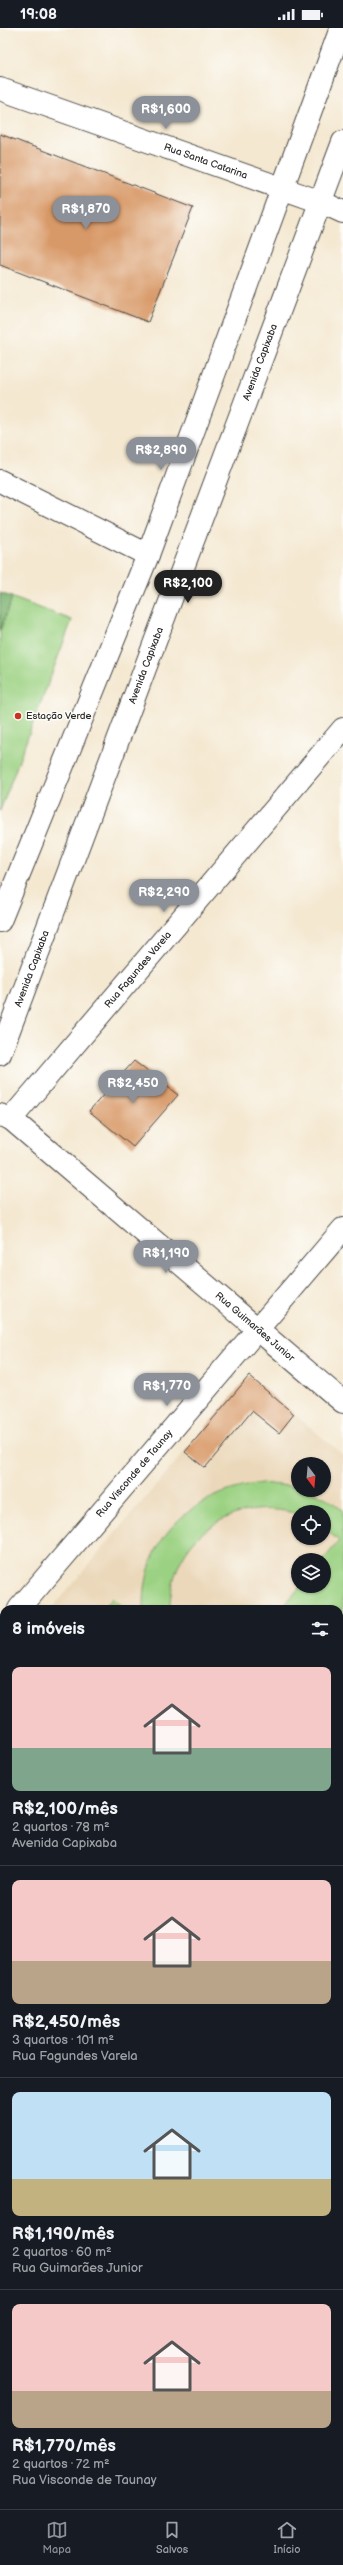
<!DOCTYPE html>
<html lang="pt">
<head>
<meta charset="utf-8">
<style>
	body { margin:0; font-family:"Balsamiq Sans",sans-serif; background:#242831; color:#f1f3f6; height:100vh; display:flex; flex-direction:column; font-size:15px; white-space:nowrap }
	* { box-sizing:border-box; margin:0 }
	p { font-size:13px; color:#9ea1a6 }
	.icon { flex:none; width:22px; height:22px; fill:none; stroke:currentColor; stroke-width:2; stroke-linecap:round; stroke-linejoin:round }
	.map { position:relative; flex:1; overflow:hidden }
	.drawer { position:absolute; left:0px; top:1577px; width:343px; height:904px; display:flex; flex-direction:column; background:#171b24; border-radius:12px 12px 0 0; box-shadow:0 1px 3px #0004 }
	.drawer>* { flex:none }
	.needle { width:26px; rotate:164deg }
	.buttons { position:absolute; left:291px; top:1429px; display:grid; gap:8px }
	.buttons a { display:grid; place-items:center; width:40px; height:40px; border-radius:50%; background:#171b24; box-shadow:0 1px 3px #0004; font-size:20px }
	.price { position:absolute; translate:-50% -34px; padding:0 9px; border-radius:14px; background:#8c9099; color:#fff; font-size:13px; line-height:26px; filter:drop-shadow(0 1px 2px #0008) }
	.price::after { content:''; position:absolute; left:50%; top:24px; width:12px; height:9px; margin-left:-6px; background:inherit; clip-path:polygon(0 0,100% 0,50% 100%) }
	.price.active { background:#222; color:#fff }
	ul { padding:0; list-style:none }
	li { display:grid; align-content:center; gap:8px; height:212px; padding:0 12px }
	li+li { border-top:1px solid #363941 }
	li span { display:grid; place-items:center; height:124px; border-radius:8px; color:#555 }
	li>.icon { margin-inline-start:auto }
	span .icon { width:72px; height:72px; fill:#fffc; stroke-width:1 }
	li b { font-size:17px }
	h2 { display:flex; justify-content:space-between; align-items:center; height:48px; padding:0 12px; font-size:17px }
	.status { display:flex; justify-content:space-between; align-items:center; height:28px; padding:0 20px; background:#171b24; direction:ltr }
	.status svg { height:11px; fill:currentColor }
	.tabs { display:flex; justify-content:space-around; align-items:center; height:56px; border-top:1px solid #363941; background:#171b24; font-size:11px; color:#9ea1a6 }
	.tabs a { display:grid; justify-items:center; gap:2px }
	.tabs .active { color:#8c9099 }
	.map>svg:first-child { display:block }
</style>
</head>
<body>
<div class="status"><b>19:08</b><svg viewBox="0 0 49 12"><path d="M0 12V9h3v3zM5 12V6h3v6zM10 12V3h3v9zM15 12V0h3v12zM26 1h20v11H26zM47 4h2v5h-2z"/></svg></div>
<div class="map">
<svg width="343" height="2481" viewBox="0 0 343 2481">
	<rect width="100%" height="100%" fill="#fdfcf7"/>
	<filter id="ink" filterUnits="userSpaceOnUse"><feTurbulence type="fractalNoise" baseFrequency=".025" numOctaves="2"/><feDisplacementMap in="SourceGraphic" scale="8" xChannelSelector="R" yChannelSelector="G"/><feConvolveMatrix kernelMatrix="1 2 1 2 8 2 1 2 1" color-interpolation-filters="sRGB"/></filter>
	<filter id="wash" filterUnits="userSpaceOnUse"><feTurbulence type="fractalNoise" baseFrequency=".012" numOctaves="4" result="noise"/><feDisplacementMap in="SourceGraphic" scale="16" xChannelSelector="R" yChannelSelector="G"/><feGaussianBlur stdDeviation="0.9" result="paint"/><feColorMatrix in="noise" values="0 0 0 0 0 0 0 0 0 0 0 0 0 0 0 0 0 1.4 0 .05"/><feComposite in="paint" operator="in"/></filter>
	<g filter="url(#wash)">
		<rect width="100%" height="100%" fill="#f4e8d1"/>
		<!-- built -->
		<path fill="#ebd8ba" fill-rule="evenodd" d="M249,1348L343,1427V2131L339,2136V1581H51ZM298,1436H324V1462H298ZM298,1484H324V1510H298ZM298,1532H324V1558H298Z
			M4,1637V1958L0,1955V1642Z"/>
		<!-- green -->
		<path fill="#9bd182" stroke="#637e56" d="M0,565L72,592L0,783Z
			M261,1455L298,1459V1462C316,1462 330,1471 343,1483V1819L339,1816V1581H281L301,1558H324L323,1532L339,1513L324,1500V1484H298V1486C231,1467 170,1510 170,1581H144C143,1507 192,1466 261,1455Z
			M112,1570L124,1581H103Z"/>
		<!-- forest -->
		<path fill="#7cb370" stroke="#546f4e" d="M0,565L12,569L0,603Z"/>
		<!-- water -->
		<path fill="#63a7d8" stroke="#476982" d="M4,1705V1730L0,1727V1709Z"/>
		<g id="blocks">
			<!-- building -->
			<path fill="#d89967" d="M0,106L193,180L148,294L0,237Z
				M134,1033L178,1067L133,1119L89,1083Z
				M249,1348L294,1386L279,1405L252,1383L205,1440L185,1424Z
				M4,1841V1958L0,1955V1846Z
				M339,1904L343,1908V1960L339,1956Z
				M343,2035V2101L339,2106V2040Z"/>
		</g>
	</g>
	<g filter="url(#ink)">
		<use href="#blocks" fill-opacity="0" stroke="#494744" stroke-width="1"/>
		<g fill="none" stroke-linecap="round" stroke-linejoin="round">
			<defs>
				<g id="minor">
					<path id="s1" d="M0,61L321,174L343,184"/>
					<path d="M0,453L148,527"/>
					<path d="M0,893L148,527L341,0"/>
					<path id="s2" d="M0,1026L343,114"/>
					<path id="s3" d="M0,1087L11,1091L343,1374"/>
					<path id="s4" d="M11,1091L343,701"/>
					<path id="s5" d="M19,1581L343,1201"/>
					<path d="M0,1603L4,1598"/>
					<path d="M0,1996L4,2000"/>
					<path d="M0,2032L4,2027"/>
					<path d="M339,2309L343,2313"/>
				</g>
				<path id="major" d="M339,2187L343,2182
					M94,2481L97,2477"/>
			</defs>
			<!-- minor casing -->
			<use href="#minor" stroke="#494744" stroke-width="24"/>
			<!-- major casing -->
			<use href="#major" stroke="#494744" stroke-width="24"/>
			<!-- path -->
			<path stroke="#494744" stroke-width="2.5" stroke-dasharray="1 3" stroke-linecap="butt" d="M339,2272L343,2276"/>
			<!-- minor -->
			<use href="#minor" stroke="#fff" stroke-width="22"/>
			<!-- major -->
			<use href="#major" stroke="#ffbb71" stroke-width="22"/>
		</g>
	</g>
	<!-- markers -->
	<circle fill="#c8321e" stroke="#fdfcf7" stroke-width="1.5" cx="18" cy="688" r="4"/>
	<g text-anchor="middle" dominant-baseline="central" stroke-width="3" stroke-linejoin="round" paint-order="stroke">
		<!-- street labels -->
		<g font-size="10" fill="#2b2b2b" stroke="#fdfcf7">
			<text stroke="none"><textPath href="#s1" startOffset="218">Rua Santa Catarina</textPath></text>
			<text stroke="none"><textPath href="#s2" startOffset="739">Avenida Capixaba</textPath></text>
			<text stroke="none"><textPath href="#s2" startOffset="415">Avenida Capixaba</textPath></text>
			<text stroke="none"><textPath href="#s2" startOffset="91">Avenida Capixaba</textPath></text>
			<text stroke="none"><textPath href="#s4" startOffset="196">Rua Fagundes Varela</textPath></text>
			<text stroke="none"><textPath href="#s3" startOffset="332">Rua Guimarães Junior</textPath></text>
			<text stroke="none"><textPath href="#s5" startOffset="178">Rua Visconde de Taunay</textPath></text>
		</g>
		<!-- poi labels -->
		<g font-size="10" fill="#2b2b2b" stroke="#fdfcf7" text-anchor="start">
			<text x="26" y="688">Estação Verde</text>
		</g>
	</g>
</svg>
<div class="buttons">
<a><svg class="needle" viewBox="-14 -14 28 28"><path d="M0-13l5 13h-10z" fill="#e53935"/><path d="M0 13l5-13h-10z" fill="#9ea1a6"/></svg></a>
<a><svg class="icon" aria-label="locate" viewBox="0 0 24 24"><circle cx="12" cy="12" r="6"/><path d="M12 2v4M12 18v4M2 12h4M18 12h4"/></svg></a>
<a><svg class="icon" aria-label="layers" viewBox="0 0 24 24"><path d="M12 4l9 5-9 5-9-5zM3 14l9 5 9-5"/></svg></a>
</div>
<b class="price" style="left:166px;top:102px">R$1,600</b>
<b class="price" style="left:86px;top:202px">R$1,870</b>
<b class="price" style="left:161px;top:443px">R$2,890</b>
<b class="price active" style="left:188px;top:576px">R$2,100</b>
<b class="price" style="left:164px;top:885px">R$2,290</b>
<b class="price" style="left:133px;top:1076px">R$2,450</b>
<b class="price" style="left:166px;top:1246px">R$1,190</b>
<b class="price" style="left:167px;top:1379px">R$1,770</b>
<section class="drawer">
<h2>8 imóveis<svg class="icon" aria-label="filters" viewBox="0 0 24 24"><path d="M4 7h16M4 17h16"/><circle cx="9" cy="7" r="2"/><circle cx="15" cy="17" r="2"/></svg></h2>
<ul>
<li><span style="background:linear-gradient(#f6c9c9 65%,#7fa58c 0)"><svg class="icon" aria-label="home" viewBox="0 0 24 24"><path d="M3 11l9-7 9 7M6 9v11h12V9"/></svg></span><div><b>R$2,100/mês</b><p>2 quartos · 78 m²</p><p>Avenida Capixaba</p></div></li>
<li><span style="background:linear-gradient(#f6c9c9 65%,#b9a48a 0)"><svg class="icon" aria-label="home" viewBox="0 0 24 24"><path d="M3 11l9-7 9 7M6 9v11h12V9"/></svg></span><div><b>R$2,450/mês</b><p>3 quartos · 101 m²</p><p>Rua Fagundes Varela</p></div></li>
<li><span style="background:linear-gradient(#bfe0f5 70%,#c2b280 0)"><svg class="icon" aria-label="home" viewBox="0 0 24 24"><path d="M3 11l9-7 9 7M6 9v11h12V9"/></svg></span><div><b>R$1,190/mês</b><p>2 quartos · 60 m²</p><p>Rua Guimarães Junior</p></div></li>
<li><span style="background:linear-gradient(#f6c9c9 70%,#b9a48a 0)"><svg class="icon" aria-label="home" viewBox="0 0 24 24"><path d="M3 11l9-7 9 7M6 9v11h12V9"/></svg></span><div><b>R$1,770/mês</b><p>2 quartos · 72 m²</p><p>Rua Visconde de Taunay</p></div></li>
</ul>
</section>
</div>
<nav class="tabs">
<a class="active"><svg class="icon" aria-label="map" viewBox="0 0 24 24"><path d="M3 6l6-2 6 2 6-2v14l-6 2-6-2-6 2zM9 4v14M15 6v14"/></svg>Mapa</a>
<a><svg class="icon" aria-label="saved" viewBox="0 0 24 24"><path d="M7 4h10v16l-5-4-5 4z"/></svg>Salvos</a>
<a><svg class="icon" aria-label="home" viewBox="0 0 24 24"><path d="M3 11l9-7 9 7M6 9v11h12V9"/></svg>Início</a>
</nav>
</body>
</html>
